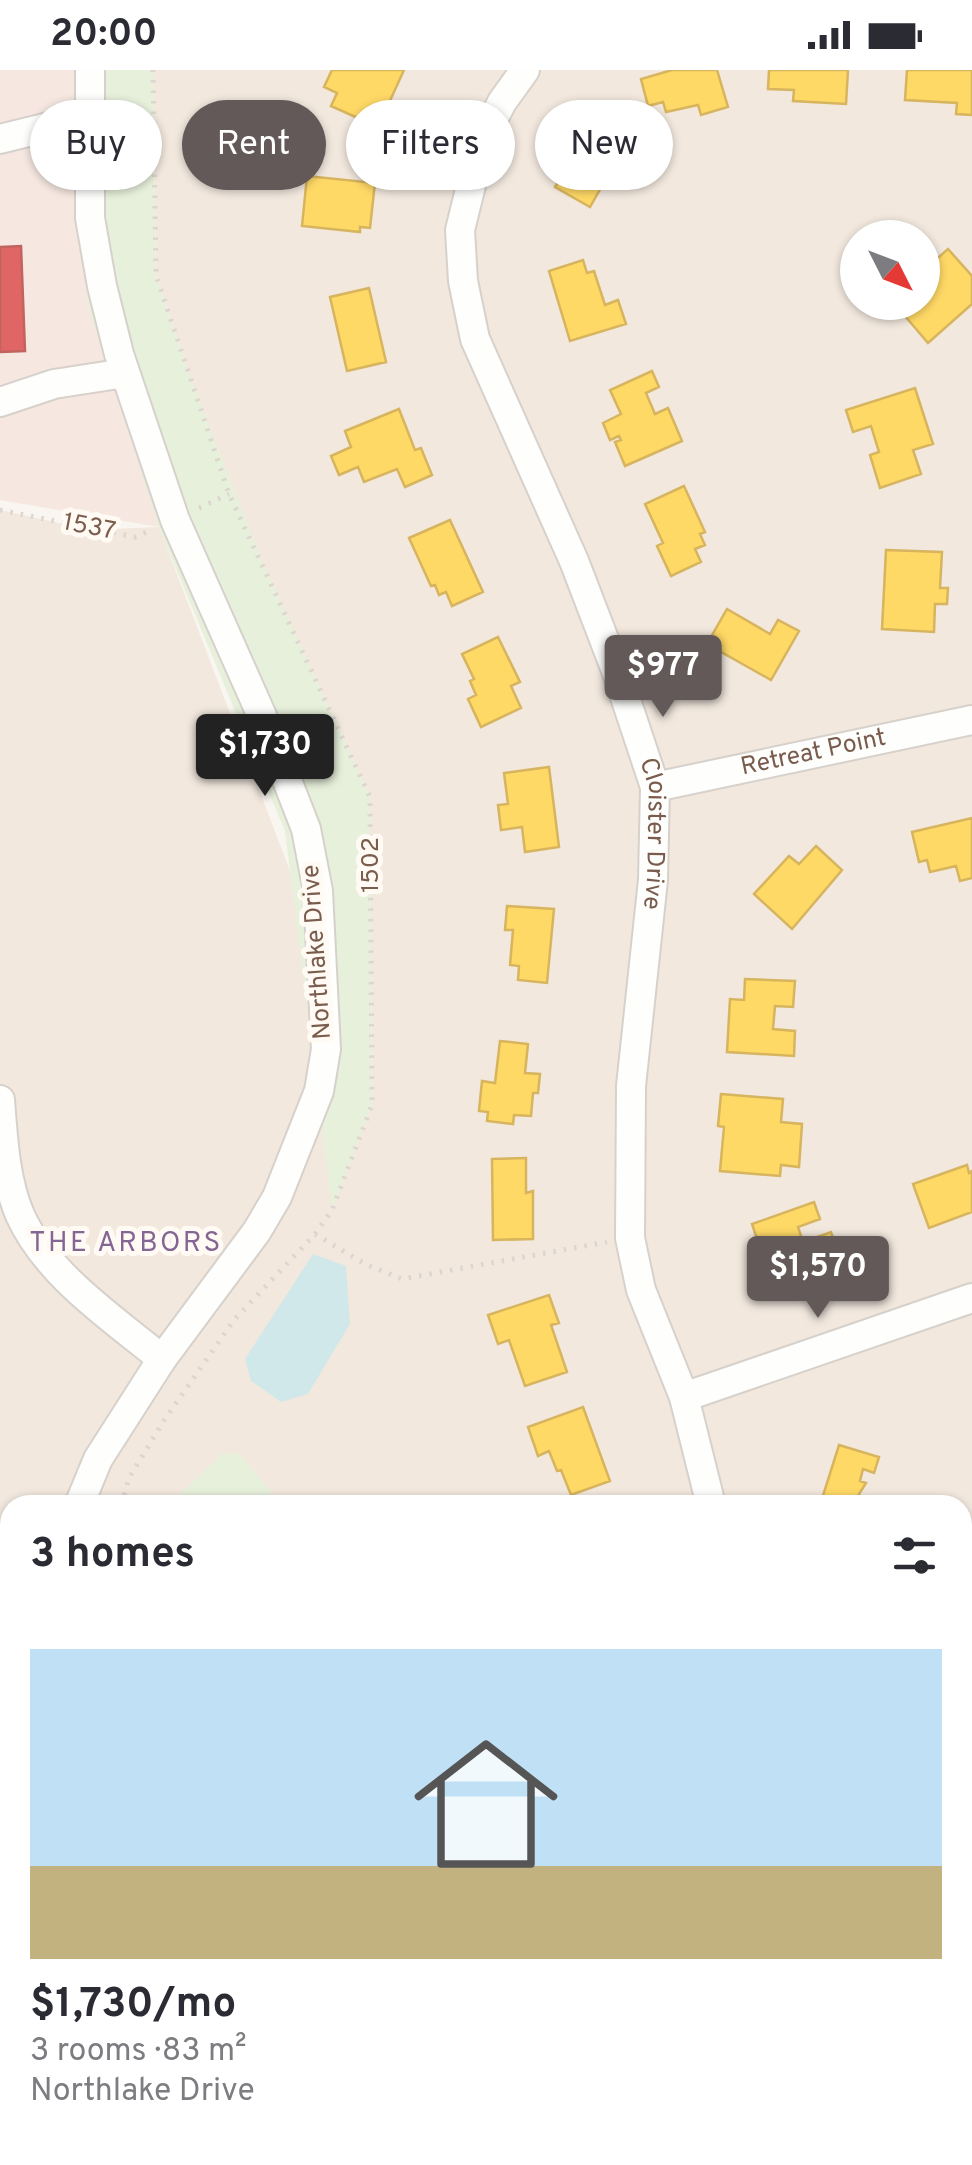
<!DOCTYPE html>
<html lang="en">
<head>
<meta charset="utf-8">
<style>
	body { margin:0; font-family:Overpass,sans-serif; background:#f7f7f7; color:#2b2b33; height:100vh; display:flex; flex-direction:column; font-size:38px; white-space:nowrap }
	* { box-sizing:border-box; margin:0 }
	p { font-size:32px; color:#7c7c81 }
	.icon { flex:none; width:55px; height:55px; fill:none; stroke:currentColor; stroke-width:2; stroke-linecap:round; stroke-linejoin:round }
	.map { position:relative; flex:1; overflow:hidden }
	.drawer { position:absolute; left:0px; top:1425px; width:972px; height:670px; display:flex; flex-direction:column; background:#fff; border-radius:30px 30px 0 0; box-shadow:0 2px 8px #0004 }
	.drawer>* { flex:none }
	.guide { position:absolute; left:30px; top:30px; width:912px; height:90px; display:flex; gap:20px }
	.needle { width:65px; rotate:132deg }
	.fabs { position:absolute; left:840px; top:150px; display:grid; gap:20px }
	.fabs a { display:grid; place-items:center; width:100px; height:100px; border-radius:50%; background:#fff; box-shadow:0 2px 8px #0004; font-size:50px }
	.price { position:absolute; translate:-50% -85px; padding:0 22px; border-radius:10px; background:#625958; color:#fff; font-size:32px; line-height:65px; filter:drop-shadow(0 2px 5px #0008) }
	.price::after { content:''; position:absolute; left:50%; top:60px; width:30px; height:22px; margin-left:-15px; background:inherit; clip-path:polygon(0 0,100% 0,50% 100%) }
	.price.on { background:#222; color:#fff }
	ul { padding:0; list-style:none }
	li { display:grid; align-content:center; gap:20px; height:530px; padding:0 30px }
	li span { display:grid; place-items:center; height:310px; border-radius:0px; color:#555 }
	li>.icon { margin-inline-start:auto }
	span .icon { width:180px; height:180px; fill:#fffc; stroke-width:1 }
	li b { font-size:42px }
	h2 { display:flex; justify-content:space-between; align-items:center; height:120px; padding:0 30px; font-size:42px }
	.tag { padding:0 35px; border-radius:45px; background:#fff; box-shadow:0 2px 8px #0004; font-size:35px; line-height:90px }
	.tag.on { background:#625958; color:#fff }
	.status { display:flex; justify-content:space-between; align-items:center; height:70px; padding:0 50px; background:#fff; direction:ltr }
	.status svg { height:28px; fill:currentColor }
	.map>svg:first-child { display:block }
</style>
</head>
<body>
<div class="status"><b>20:00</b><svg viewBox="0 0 49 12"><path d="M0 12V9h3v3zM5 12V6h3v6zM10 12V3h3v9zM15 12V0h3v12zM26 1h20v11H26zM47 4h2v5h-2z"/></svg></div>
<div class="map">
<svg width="972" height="2095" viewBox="0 0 972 2095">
	<rect width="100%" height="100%" fill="#f9f5f0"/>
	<!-- residential -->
	<path fill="#f2e8de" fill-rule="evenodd" d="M153,0H972V2095H0V440L90,460L159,457L330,906L332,1136L372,1035L370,727L289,554L214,381L156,205ZM858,168H922V232H858ZM10,1435H962V2085H10Z"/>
	<!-- commercial -->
	<path fill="#f6e8e1" d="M0,0H90L125,303L159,457L0,430Z"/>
	<!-- green -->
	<path fill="#e7f0db" d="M90,0H153L156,205L187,298L261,488L370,727L372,1035L332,1140L285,761L159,458L87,234Z
		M238,1383L271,1421L270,1435H168L222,1384Z"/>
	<!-- water -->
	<path fill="#d0e8ea" d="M313,1184L346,1196L350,1254L308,1324L281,1332L251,1311L245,1289Z"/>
	<!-- homes -->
	<path fill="#ffd966" stroke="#d7b45e" stroke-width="2.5" d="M332,0H404L378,57L331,36L337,23L324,17Z
		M672,0H717L728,37L701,45L698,35L666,42L663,32L648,36L641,9Z
		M769,0H848L846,34L793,31L794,20L768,19Z
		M907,0H972V45L956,44L957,33L905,30Z
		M588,39L632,63L590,137L555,117L571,90L563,85Z
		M307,106L375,113L370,158L360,157V162L302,156Z
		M948,179L972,206V234L928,273L893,232H922V202Z
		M583,190L587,203L594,201L605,235L618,230L626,254L570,271L549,201Z
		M369,218L386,292L347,301L330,227Z
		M652,301L659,317L646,323L655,344L668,338L682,371L625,396L615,372L621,370L619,366L610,370L603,353L621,344L610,320Z
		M915,318L933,374L913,380L921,404L880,418L870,385L879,382L871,356L853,362L846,340Z
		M399,339L415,380L421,378L432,405L405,417L397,399L364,412L358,397L339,405L331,386L351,377L345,361Z
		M684,416L705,462L700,464L705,475L695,479L701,492L671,506L657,476L663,473L645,434Z
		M450,450L483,522L452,536L446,522L439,525L435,515L431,516L409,468Z
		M886,480L942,482L940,518H948L947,534H935L934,562L882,559Z
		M727,539L770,564L778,550L799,561L771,610L707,574Z
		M498,567L520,612L511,616L521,638L481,657L468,629L476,625L470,611L474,609L462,584Z
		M549,697L559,777L525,782L522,757L501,760L498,735L508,734L504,703Z
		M972,748V808L960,811L956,796L930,802L927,790L919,792L912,762Z
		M816,776L842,800L792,859L754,824L789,786L799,794Z
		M507,836L554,839L547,913L518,910L519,896L510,895L513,860H505Z
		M745,909L795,911L793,937L775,936L773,959L795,961L794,986L727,982L730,929L744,930Z
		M500,971L528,974L525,1003L540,1004L538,1023H533L531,1046L514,1045L513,1054L487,1051L488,1042L479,1041L482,1011L495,1013Z
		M721,1024L783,1029L781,1052L802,1054L799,1097L781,1095L780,1106L720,1101L724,1057L718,1056Z
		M526,1088V1123L533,1121V1169L493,1170L492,1089Z
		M967,1095L969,1103L972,1101V1142L929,1158L913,1114Z
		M814,1132L820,1149L798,1157L803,1172L831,1162L842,1193L814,1203L806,1179L795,1183L799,1195L769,1205L752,1154Z
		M549,1225L559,1253L551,1255L567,1302L525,1316L509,1270L498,1274L488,1245Z
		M583,1337L610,1411L571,1425L561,1400L557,1401L549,1381L538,1386L528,1357Z
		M839,1375L879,1387L874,1403L863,1399L860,1411L866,1413L856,1429L875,1435H820Z"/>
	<!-- shops -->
	<path fill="#e06666" stroke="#c1635e" stroke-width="2.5" d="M21,176L25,281L0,282V177Z"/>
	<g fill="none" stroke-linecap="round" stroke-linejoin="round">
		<defs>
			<g id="minor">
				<path id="s1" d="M525,0L502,32L482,71L460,160L463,211L475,269L574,491L617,603L655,717L653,810L631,1016L630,1168L641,1220L684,1327L711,1435"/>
				<path d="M0,69L89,47"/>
				<path d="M0,332L54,314L125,303"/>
				<path id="s2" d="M655,717L972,650"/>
				<path d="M0,1030C3,1068 5,1110 20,1145C47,1205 112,1248 162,1289"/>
				<path d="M684,1327L972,1228"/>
				<path d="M79,1435L98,1389L162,1289L257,1161L277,1127L319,1021L326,979L318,821L306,759L262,646L175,450L119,284L102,216L90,148V0"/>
				<path d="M0,1598L10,1600"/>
				<path d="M10,1625L5,1720L10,1743"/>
				<path d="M962,1762L972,1763"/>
				<path d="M0,1779L10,1747"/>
				<path d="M0,2014L10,2016"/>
				<path d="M276,2085L286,2095"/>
			</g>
		</defs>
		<!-- minor casing -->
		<use href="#minor" stroke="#d7d1cb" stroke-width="32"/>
		<!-- path -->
		<path stroke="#dcd5d0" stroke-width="5" stroke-dasharray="2.5 8" stroke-linecap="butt" d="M199,438L229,424
			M0,440L135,467L153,459
			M315,1164L365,1194L402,1209L607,1172
			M121,1435L129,1408L163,1352L234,1250L315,1164L332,1140L372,1035L370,727L229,424L156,205L153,0
			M0,1522L10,1521
			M962,1693L972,1694"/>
		<!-- minor -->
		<use href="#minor" stroke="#fefefd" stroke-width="28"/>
	</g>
	<g text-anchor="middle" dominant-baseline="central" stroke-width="10" stroke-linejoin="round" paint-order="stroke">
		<!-- street labels -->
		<g font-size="25" fill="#7a5c4d" stroke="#fffaf3">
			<text transform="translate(89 458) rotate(11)">1537</text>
			<text stroke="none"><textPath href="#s2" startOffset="162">Retreat Point</textPath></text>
			<text stroke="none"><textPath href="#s1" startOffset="815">Cloister Drive</textPath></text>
			<text transform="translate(372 795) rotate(-90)">1502</text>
			<text transform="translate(318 882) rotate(-94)">Northlake Drive</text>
		</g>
		<!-- neighbourhood labels -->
		<g font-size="28" letter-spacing="2.5" fill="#846695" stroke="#fffaf3">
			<text x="126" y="1174">THE ARBORS</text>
		</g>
	</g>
</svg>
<div class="fabs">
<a><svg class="needle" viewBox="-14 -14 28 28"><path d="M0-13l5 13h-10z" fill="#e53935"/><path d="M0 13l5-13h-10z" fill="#7c7c81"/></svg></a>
</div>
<b class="price" style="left:663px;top:650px">$977</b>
<b class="price on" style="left:265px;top:729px">$1,730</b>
<b class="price" style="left:818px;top:1251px">$1,570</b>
<div class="guide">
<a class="tag">Buy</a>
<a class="tag on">Rent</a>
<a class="tag">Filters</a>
<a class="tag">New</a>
</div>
<section class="drawer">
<h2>3 homes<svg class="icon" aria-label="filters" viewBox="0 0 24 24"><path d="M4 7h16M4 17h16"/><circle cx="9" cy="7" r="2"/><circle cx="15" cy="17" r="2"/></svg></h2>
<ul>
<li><span style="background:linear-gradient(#bfe0f5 70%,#c2b280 0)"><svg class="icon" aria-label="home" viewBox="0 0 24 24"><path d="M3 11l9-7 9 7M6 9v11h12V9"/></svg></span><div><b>$1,730/mo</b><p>3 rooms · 83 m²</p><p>Northlake Drive</p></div></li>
</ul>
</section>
</div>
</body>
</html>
